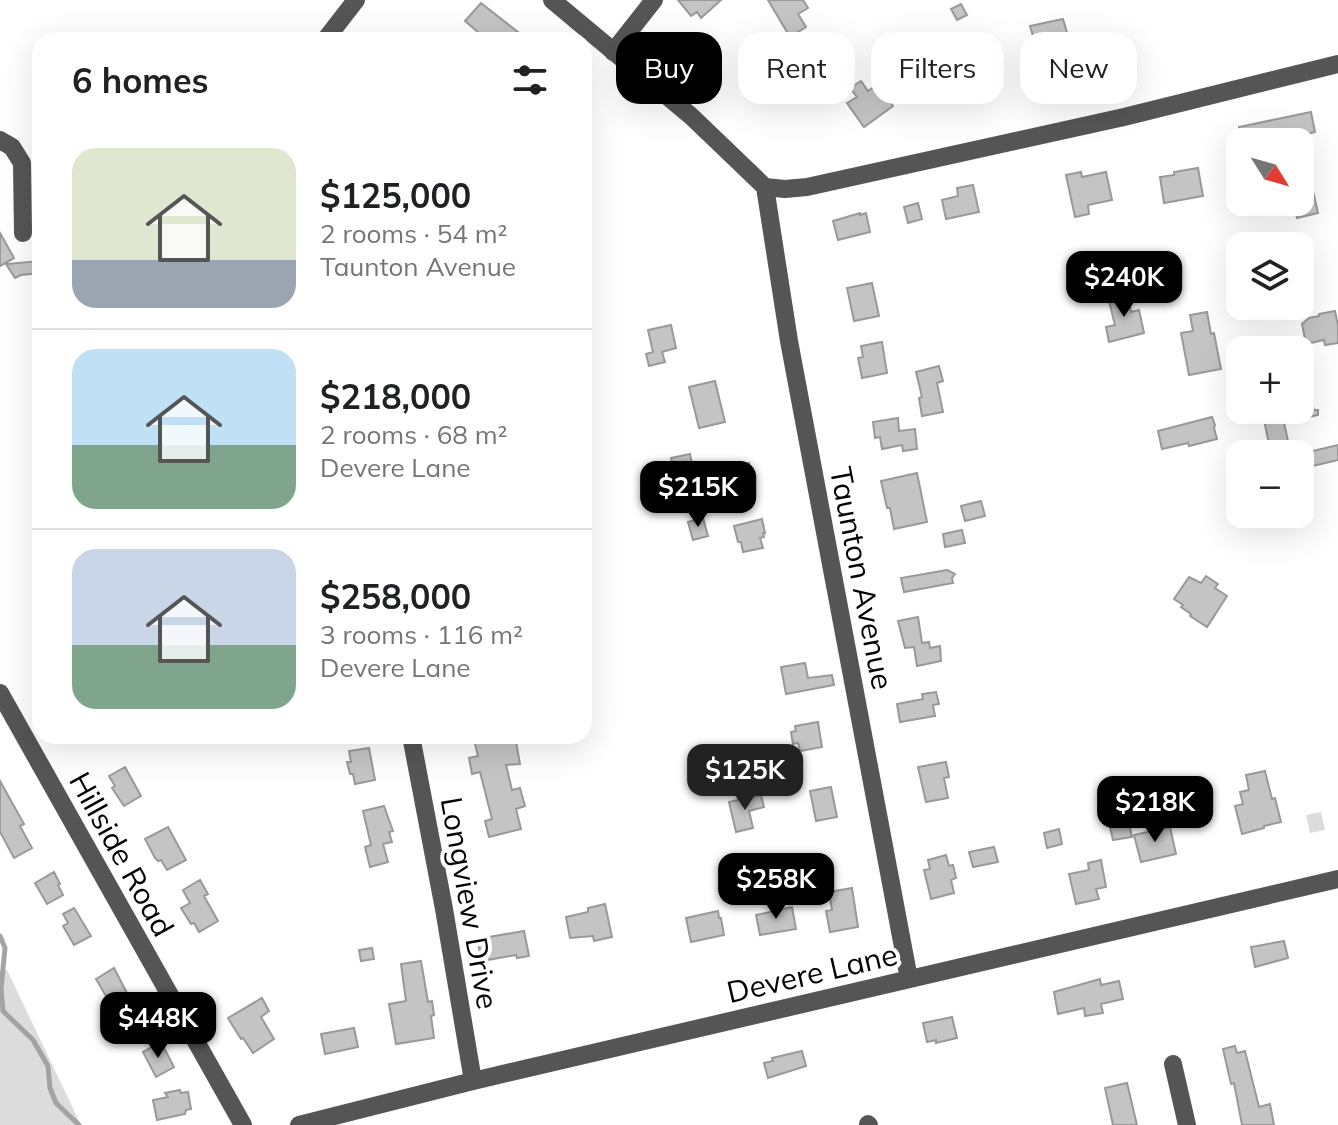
<!DOCTYPE html>
<html lang="en">
<head>
<meta charset="utf-8">
<style>
	body { margin:0; font-family:Mulish,sans-serif; background:#f6f6f6; color:#202124; height:100vh; display:flex; flex-direction:column; font-size:30px; white-space:nowrap }
	* { box-sizing:border-box; margin:0 }
	p { font-size:26px; color:#757577 }
	.icon { flex:none; width:44px; height:44px; fill:none; stroke:currentColor; stroke-width:2; stroke-linecap:round; stroke-linejoin:round }
	.map { position:relative; flex:1; overflow:hidden }
	.side { position:absolute; left:32px; top:32px; width:560px; height:712px; display:flex; flex-direction:column; background:#fff; border-radius:24px; box-shadow:0 8px 32px #0002 }
	.side>* { flex:none }
	.guide { position:absolute; left:616px; top:32px; width:602px; height:72px; display:flex; gap:16px }
	.needle { width:52px; rotate:127deg }
	.controls { position:absolute; left:1226px; top:128px; display:grid; gap:16px }
	.controls a { display:grid; place-items:center; width:88px; height:88px; border-radius:16px; background:#fff; box-shadow:0 8px 32px #0002; font-size:40px }
	.price { position:absolute; translate:-50% -68px; padding:0 18px; border-radius:16px; background:#000; color:#fff; font-size:26px; line-height:52px; filter:drop-shadow(0 2px 4px #0008) }
	.price::after { content:''; position:absolute; left:50%; top:48px; width:24px; height:18px; margin-left:-12px; background:inherit; clip-path:polygon(0 0,100% 0,50% 100%) }
	.price.active { background:#222; color:#fff }
	ul { padding:0; list-style:none }
	li { display:flex; align-items:center; gap:24px; height:200px; padding:0 40px }
	li+li { border-top:2px solid #e0e0e0 }
	li span { display:grid; place-items:center; flex:none; width:224px; height:160px; border-radius:24px; color:#555 }
	li>.icon { margin-inline-start:auto }
	span .icon { width:96px; height:96px; fill:#fffc; stroke-width:1 }
	li b { font-size:34px }
	h2 { display:flex; justify-content:space-between; align-items:center; height:96px; padding:0 40px; font-size:34px }
	.chip { padding:0 28px; border-radius:24px; background:#fff; box-shadow:0 8px 32px #0002; font-size:28px; line-height:72px }
	.chip.active { background:#000; color:#fff }
	.map>svg:first-child { display:block }
</style>
</head>
<body>
<div class="map">
<svg width="1338" height="1125" viewBox="0 0 1338 1125">
	<rect width="100%" height="100%" fill="#fff"/>
	<!-- green -->
	<path fill="#dcdcdc" d="M1321,812L1325,830L1310,833L1306,815Z
		M7,970L81,1125H0V971Z"/>
	<g fill="none" stroke-linecap="round" stroke-linejoin="round">
		<!-- stream -->
		<path stroke="#a3a3a3" stroke-width="5" d="M0,936L5,948L1,989L3,1011L33,1040L48,1066L50,1088L56,1103L79,1125"/>
	</g>
	<!-- building -->
	<path fill="#c4c4c4" stroke="#999" stroke-width="2" d="M678,0H721L701,18L697,12L691,16Z
		M768,0H803L808,8L798,14L806,27L790,37Z
		M481,3L519,33L513,40H487L465,21Z
		M961,4L967,15L957,20L951,9Z
		M1063,19L1068,36L1035,43L1030,26Z
		M1083,56L1085,57L1090,75L1067,80L1063,60Z
		M947,59L951,65L960,60L967,71L972,67L982,82L951,101L949,98L947,99L935,81L941,76L935,67Z
		M861,81L868,91L878,84L893,106L864,127L847,103L857,97L850,88Z
		M1311,112L1315,132L1302,135L1303,142H1275L1274,136L1242,142L1239,127Z
		M1300,155H1305L1318,213L1297,218L1293,202H1300Z
		M1198,168L1203,196L1164,203L1160,177L1174,175V172Z
		M1081,172L1082,177L1106,172L1112,200L1088,205L1089,214L1075,217L1066,175Z
		M973,185L979,212L946,219L942,200L958,196L957,188Z
		M918,203L922,219L908,223L904,207Z
		M860,213V215L866,213L870,232L838,240L833,221Z
		M0,233L14,258L0,266Z
		M40,261V273L21,275L15,278L6,264Z
		M872,283L879,316L854,321L847,288Z
		M1127,292L1131,312L1139,310L1144,333L1109,342L1106,327L1115,325L1108,297Z
		M1335,311L1338,325V343L1325,345L1324,340L1306,344L1302,324L1309,318L1319,316V314Z
		M1207,312L1211,334L1214,333L1221,369L1189,375L1181,333L1193,331L1190,315Z
		M671,325L676,348L662,352L665,362L649,366L646,354L653,352L648,330Z
		M882,342L887,373L862,378L858,358L863,357L861,346Z
		M939,366L943,381L937,383L943,412L922,416L919,398L922,397L916,372Z
		M1300,372H1305L1314,410H1318V415L1284,423L1291,454H1271L1262,410H1300Z
		M715,381L725,422L699,428L689,387Z
		M1212,417L1215,425L1214,428L1217,439L1189,446L1188,443L1162,449L1158,431Z
		M898,418L899,431L915,429L917,449L903,451L902,445L882,449L880,437L875,438L873,422Z
		M1338,445V460L1300,469V454Z
		M690,454L693,469L674,473L671,458Z
		M734,462L735,467L749,463L752,475L745,476L748,492L735,496L733,487L716,492L713,476L724,473L722,465Z
		M917,473L927,522L894,529L890,508H887L881,481Z
		M981,501L985,516L965,521L961,506Z
		M703,518L708,536L693,540L688,522Z
		M762,519L765,533H763L764,537L760,538L763,548L743,552L741,542H738L734,526Z
		M962,530L965,543L945,547L943,534Z
		M947,570L955,574L952,578L953,583L904,592L901,578Z
		M1206,576L1218,584L1215,588L1227,596L1207,627L1190,616L1191,614L1181,607L1183,605L1174,599L1189,577L1201,583Z
		M918,617L922,643L929,642L930,648L940,646L941,661L917,666L914,647L905,648L898,621Z
		M805,663L808,678L832,675L834,685L786,694L781,667Z
		M936,692L939,704L933,705L935,716L900,722L897,704L923,699L922,694Z
		M818,722L822,747L800,751L798,743L793,744L791,732L796,731L795,726Z
		M473,736H515L520,764L506,765L512,790L520,788L525,806L516,809L521,829L489,837L485,821L492,819L480,772L472,774L469,758L478,756Z
		M369,748L375,780L355,784L353,774H350L347,762H351L349,751Z
		M946,762L949,777L944,778L948,798L926,802L918,767Z
		M125,767L141,796L124,806L112,788L115,786L109,776Z
		M1265,771L1272,799L1275,798L1281,822L1264,826V828L1242,834L1235,806L1243,804L1240,792L1249,790L1246,775Z
		M0,781L24,824L20,826L32,848L14,858L0,832Z
		M831,787L837,817L816,821L810,791Z
		M761,795L764,807L749,811L753,828L736,832L729,802Z
		M384,806L393,831L389,832L392,842L383,844L388,862L370,867L365,847L371,845L363,811Z
		M1128,819L1132,837L1113,840L1109,823Z
		M168,827L186,860L167,870L161,860L158,861L155,858L145,839Z
		M1170,827L1176,854L1141,862L1134,835Z
		M1059,829L1062,844L1047,848L1044,833Z
		M994,847L998,862L973,867L969,852Z
		M946,855L949,866L953,865L956,878L951,880L954,893L931,899L924,870L930,869L928,860Z
		M1101,860L1106,887L1096,889L1099,899L1076,904L1069,874L1089,870L1088,863Z
		M54,872L60,884L58,885L63,895L47,904L35,883Z
		M200,880L208,894L204,896L218,921L199,932L194,923L191,924L181,908L190,903L183,890Z
		M852,888L858,927L830,932L826,911L832,910L829,892Z
		M605,904L612,937L594,941L593,936L570,938L566,917L588,912V908Z
		M792,907L796,929L760,935L756,915Z
		M74,908L91,936L74,945L63,926L68,923L63,914Z
		M718,911L719,918H721L724,935L691,942L686,918Z
		M524,931L529,956L517,958L516,955L482,961L477,939Z
		M1284,941L1288,958L1255,967L1251,947Z
		M372,948L374,959L361,961L359,950Z
		M421,961L428,1002L432,1001L434,1015L431,1016L434,1038L396,1044L389,1004L406,1001L401,964Z
		M114,968L127,993L110,1003L96,979Z
		M1100,979L1101,985L1119,981L1123,999L1101,1004L1103,1013L1085,1016L1084,1008L1058,1014L1054,992Z
		M262,998L269,1011L261,1017L274,1039L253,1053L243,1038L241,1039L228,1018Z
		M952,1017L957,1038L936,1043V1040L927,1042L923,1023Z
		M354,1028L358,1047L325,1054L321,1034Z
		M161,1042L174,1067L156,1077L143,1052Z
		M1235,1046L1237,1053L1245,1051L1259,1107L1270,1104L1274,1125H1242L1234,1083L1231,1084L1223,1049Z
		M802,1051L806,1066L768,1078L764,1063L773,1061L772,1058Z
		M1127,1083L1137,1125H1113L1105,1088Z
		M180,1090L181,1093L188,1092L191,1109L186,1110L185,1114L157,1120L153,1100L168,1097L165,1093Z"/>
	<g fill="none" stroke-linecap="round" stroke-linejoin="round">
		<!-- minor -->
		<path stroke="#555" stroke-width="18" d="M552,0L691,116L765,187L785,189L807,187L1124,117L1338,64
			M325,40L356,0
			M613,52L654,0
			M0,140L12,147L22,163L23,233
			M765,187L789,341L909,979
			M0,693L243,1125
			M411,736L444,909L473,1081
			M1173,1064L1187,1125
			M868,1124L869,1125
			M299,1125L473,1081L1338,879"/>
	</g>
	<g text-anchor="middle" dominant-baseline="central" stroke-width="8" stroke-linejoin="round" paint-order="stroke">
		<!-- street labels -->
		<g font-size="30" fill="#000" stroke="#fff">
			<text transform="translate(862 578) rotate(79)">Taunton Avenue</text>
			<text transform="translate(122 854) rotate(61)">Hillside Road</text>
			<text transform="translate(470 903) rotate(80)">Longview Drive</text>
			<text transform="translate(812 973) rotate(-13)">Devere Lane</text>
		</g>
	</g>
</svg>
<div class="controls">
<a><svg class="needle" viewBox="-14 -14 28 28"><path d="M0-13l5 13h-10z" fill="#e53935"/><path d="M0 13l5-13h-10z" fill="#757577"/></svg></a>
<a><svg class="icon" aria-label="layers" viewBox="0 0 24 24"><path d="M12 4l9 5-9 5-9-5zM3 14l9 5 9-5"/></svg></a>
<a>+</a>
<a>−</a>
</div>
<b class="price" style="left:1124px;top:319px">$240K</b>
<b class="price" style="left:698px;top:529px">$215K</b>
<b class="price active" style="left:745px;top:812px">$125K</b>
<b class="price" style="left:1155px;top:844px">$218K</b>
<b class="price" style="left:776px;top:921px">$258K</b>
<b class="price" style="left:158px;top:1060px">$448K</b>
<div class="guide">
<a class="chip active">Buy</a>
<a class="chip">Rent</a>
<a class="chip">Filters</a>
<a class="chip">New</a>
</div>
<section class="side">
<h2>6 homes<svg class="icon" aria-label="filters" viewBox="0 0 24 24"><path d="M4 7h16M4 17h16"/><circle cx="9" cy="7" r="2"/><circle cx="15" cy="17" r="2"/></svg></h2>
<ul>
<li><span style="background:linear-gradient(#dfe7d0 70%,#9aa5b1 0)"><svg class="icon" aria-label="home" viewBox="0 0 24 24"><path d="M3 11l9-7 9 7M6 9v11h12V9"/></svg></span><div><b>$125,000</b><p>2 rooms · 54 m²</p><p>Taunton Avenue</p></div></li>
<li><span style="background:linear-gradient(#bfe0f5 60%,#7fa58c 0)"><svg class="icon" aria-label="home" viewBox="0 0 24 24"><path d="M3 11l9-7 9 7M6 9v11h12V9"/></svg></span><div><b>$218,000</b><p>2 rooms · 68 m²</p><p>Devere Lane</p></div></li>
<li><span style="background:linear-gradient(#c9d6e8 60%,#7fa58c 0)"><svg class="icon" aria-label="home" viewBox="0 0 24 24"><path d="M3 11l9-7 9 7M6 9v11h12V9"/></svg></span><div><b>$258,000</b><p>3 rooms · 116 m²</p><p>Devere Lane</p></div></li>
</ul>
</section>
</div>
</body>
</html>
